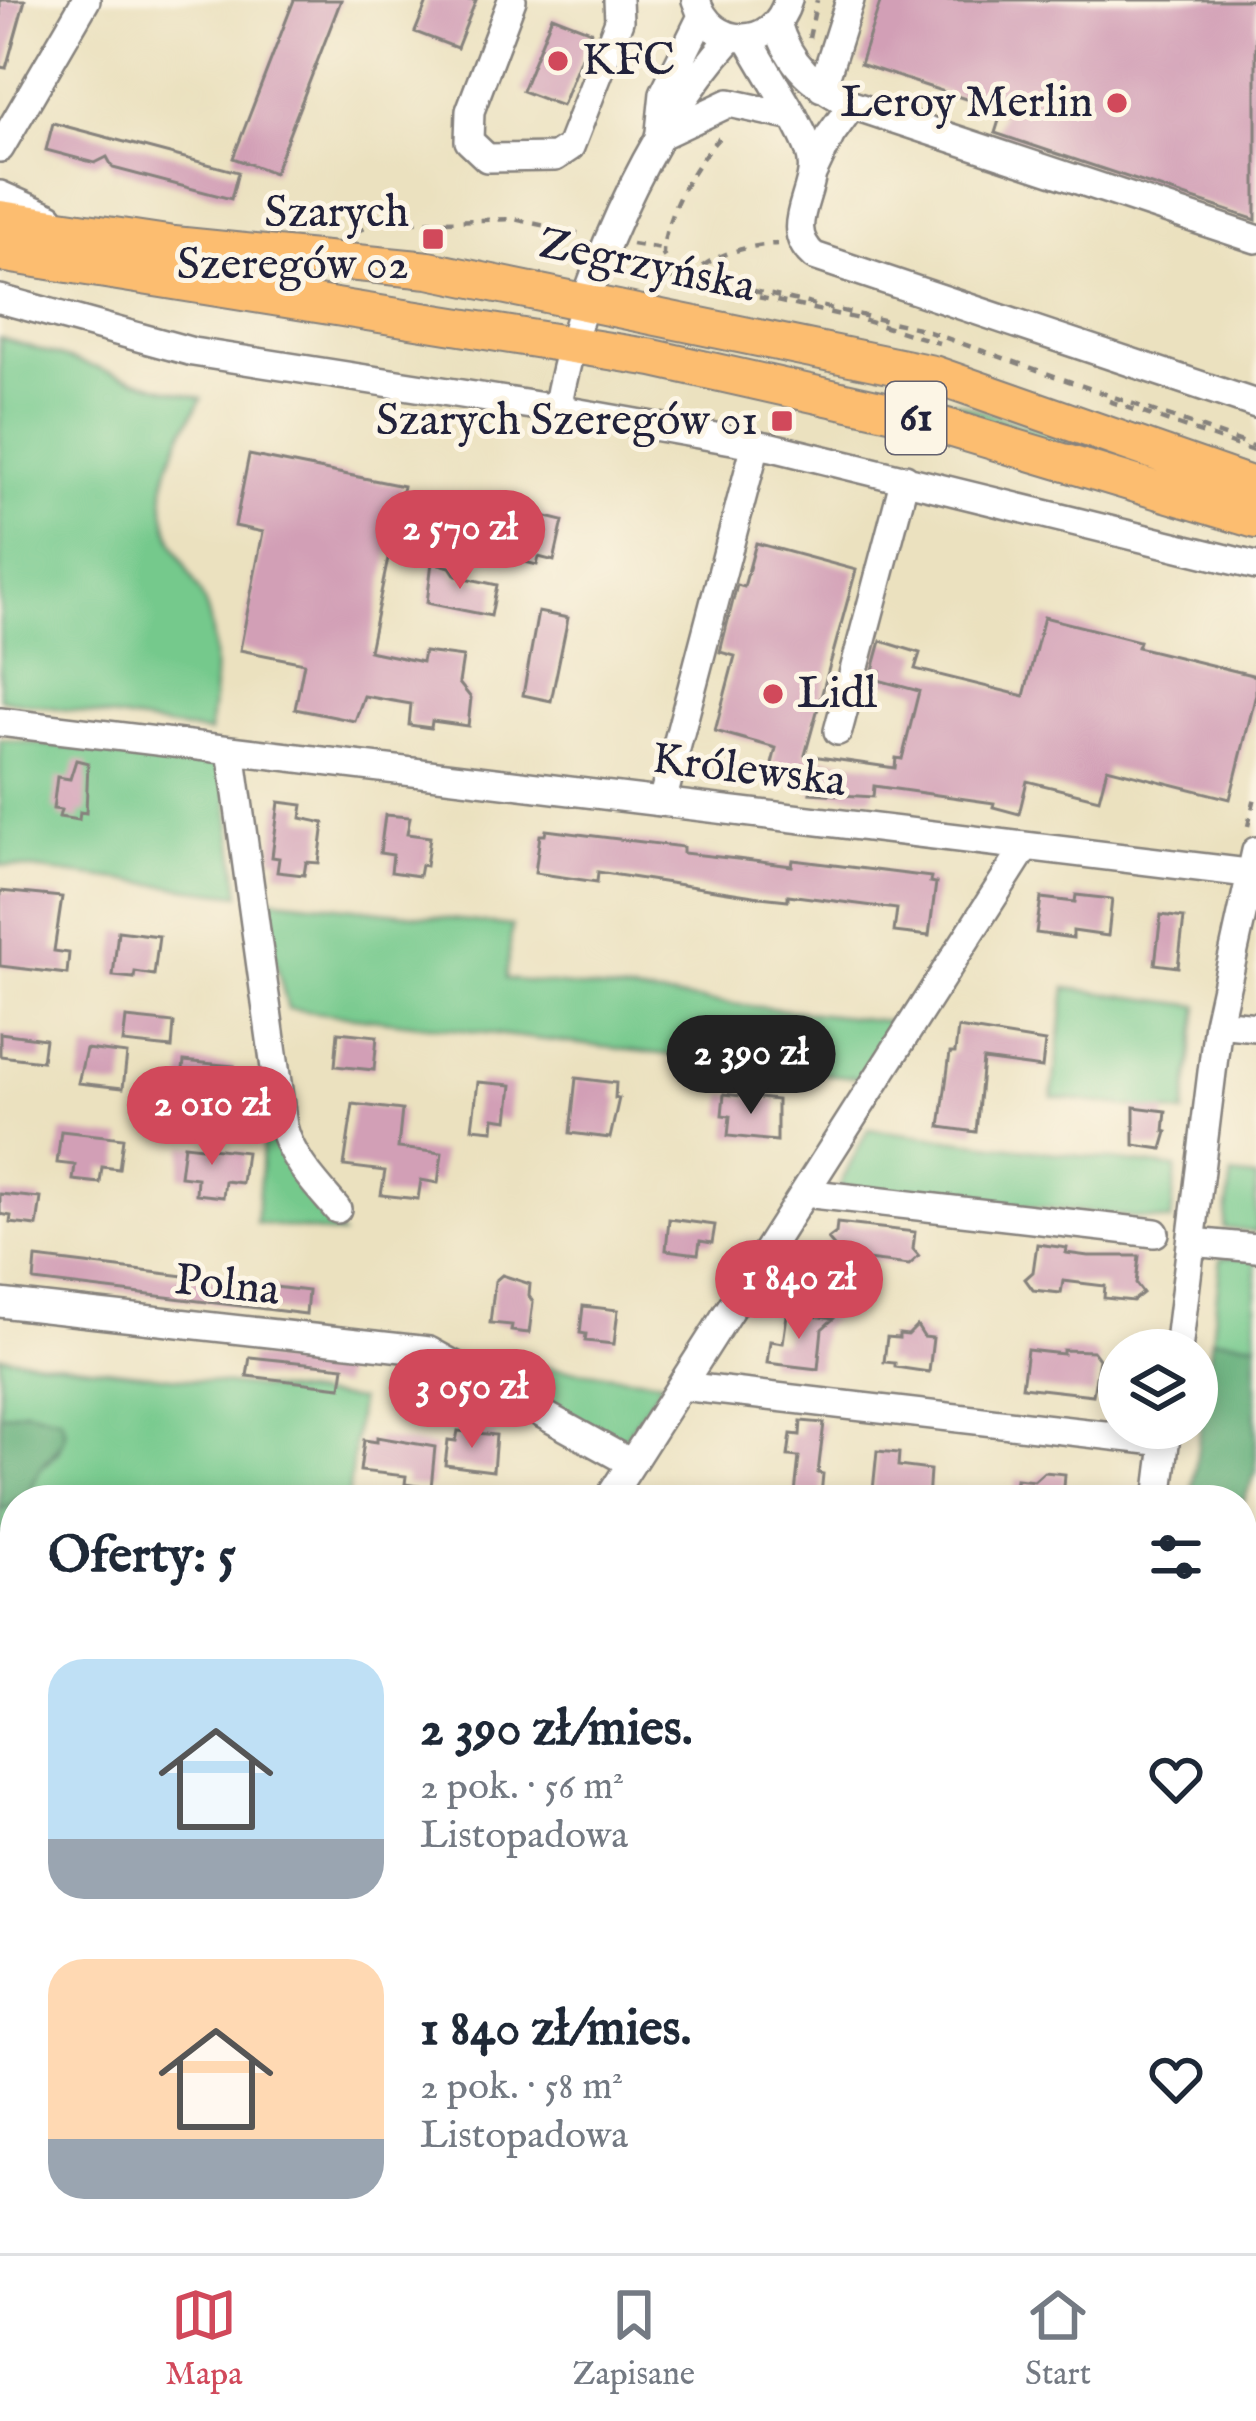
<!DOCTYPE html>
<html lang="pl">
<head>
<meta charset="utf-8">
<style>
	body { margin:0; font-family:"IM FELL English",serif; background:#f6f6f7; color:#1f2937; height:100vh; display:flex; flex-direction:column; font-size:45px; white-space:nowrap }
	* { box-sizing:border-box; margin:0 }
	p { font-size:39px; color:#747a83 }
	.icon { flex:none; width:66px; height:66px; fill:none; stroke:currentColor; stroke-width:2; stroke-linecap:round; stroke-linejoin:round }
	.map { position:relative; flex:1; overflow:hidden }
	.panel { position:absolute; left:0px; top:1485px; width:1257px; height:768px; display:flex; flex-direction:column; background:#fff; border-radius:48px 48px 0 0; box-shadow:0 6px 18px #0003 }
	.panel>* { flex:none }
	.controls { position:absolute; left:1098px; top:1329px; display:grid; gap:24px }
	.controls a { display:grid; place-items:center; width:120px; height:120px; border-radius:50%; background:#fff; box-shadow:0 6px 18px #0003; font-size:60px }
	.price { position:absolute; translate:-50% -102px; padding:0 27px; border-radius:42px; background:#d1495b; color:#fff; font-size:39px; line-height:78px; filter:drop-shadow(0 3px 6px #0008) }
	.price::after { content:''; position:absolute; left:50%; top:72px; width:36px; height:27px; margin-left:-18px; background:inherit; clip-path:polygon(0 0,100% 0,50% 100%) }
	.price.active { background:#222; color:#fff }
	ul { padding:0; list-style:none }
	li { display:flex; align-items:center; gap:36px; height:300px; padding:0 48px }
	li span { display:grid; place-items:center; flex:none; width:336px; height:240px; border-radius:36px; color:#555 }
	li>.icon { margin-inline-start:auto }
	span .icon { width:144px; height:144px; fill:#fffc; stroke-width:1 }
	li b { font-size:51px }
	h2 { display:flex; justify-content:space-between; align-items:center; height:144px; padding:0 48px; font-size:51px }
	.tab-bar { display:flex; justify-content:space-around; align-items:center; height:168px; border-top:3px solid #e0e1e3; background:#fff; font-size:33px; color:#747a83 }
	.tab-bar a { display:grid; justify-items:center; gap:6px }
	.tab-bar .active { color:#d1495b }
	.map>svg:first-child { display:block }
</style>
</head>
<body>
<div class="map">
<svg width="1256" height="2253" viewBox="0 0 1256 2253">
	<rect width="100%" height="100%" fill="#fcf5e5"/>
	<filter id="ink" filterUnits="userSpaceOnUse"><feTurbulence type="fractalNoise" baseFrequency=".00833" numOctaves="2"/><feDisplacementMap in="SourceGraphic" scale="24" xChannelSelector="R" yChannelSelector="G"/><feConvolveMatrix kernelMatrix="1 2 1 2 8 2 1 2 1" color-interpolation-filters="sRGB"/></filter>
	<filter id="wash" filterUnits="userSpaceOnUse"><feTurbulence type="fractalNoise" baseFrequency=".004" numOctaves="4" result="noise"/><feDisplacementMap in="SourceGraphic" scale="48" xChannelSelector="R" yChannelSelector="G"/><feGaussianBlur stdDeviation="2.7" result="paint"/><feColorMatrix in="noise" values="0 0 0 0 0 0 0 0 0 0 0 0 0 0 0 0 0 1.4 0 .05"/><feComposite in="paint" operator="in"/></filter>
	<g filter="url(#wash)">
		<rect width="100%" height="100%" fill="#ebe1bf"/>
		<!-- green -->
		<path fill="#75c98c" stroke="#4c7664" stroke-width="3" d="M0,338C68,357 133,382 202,398C171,452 146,494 179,554C190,575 205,597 210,621C218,658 214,696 209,733L0,699Z
			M665,341L886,390L956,402L1256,503L665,345Z
			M0,739L223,766L240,895L0,865Z
			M259,897L512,926L506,979L895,1022L860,1078L288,1009Z
			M1066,988L1199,1006L1184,1114L1052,1097Z
			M868,1129L1176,1168L1171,1221L839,1187Z
			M264,1132L276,1133L291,1172L341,1235L256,1223Z
			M1232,1175L1256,1178V1232L1224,1228Z
			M1256,1255V1343L1212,1338L1221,1258Z
			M0,1356L359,1400L348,1500H23L40,1470L58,1452L65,1433L24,1410L0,1415Z
			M450,1356L663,1381L621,1444Z
			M15,1504V1633L0,1631V1510Z
			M1242,1615L1256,1617V1764L1242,1762Z
			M1242,1883L1256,1885V2207L1242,2205Z"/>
		<!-- forest -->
		<path fill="#60ad78" stroke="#41685a" stroke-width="3" d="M1212,1338L1256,1343V1472L1242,1505V1500H1191Z
			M24,1410L60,1417C73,1442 52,1452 39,1471C33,1480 30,1491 24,1500H15V1504L0,1510V1415Z
			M1242,1762L1256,1764V1885L1242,1883Z
			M170,2238H326L347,2253H161Z
			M389,2238H788L775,2253H380Z
			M830,2238H1022L1019,2253H818Z
			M1069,2238H1182L1180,2253H1063Z"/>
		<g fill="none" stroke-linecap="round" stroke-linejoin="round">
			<!-- canal -->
			<path stroke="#4fb3ce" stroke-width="24" d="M0,1855L15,1856"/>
		</g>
		<g id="blocks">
			<!-- building -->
			<path fill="#d29fb6" d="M0,0H25L6,68L0,67Z
				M294,0H341L274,173L233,158Z
				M428,0H476L457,48L415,32Z
				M881,0H1256V220L995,133L1002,111L860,64Z
				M552,16L591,31L562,106L522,91Z
				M53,123L238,172L231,199L113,168L107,157L95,163L46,150Z
				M249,455L403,486L369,651L422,662L424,652L463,657L459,683L471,698L468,726L432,721L431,728L409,725L411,704L364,696L355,721L295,709L304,663L240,650L263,532L235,526Z
				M502,506L563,521L554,561L539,557L537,565L491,554Z
				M756,543L856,570L805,755L895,768L896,758L902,759L919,691L878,680L880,671L873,670L881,641L920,653L915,669L1024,696L1044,617L1139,641L1137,647L1256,676V694L1230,799L1107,768L1099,799L1027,781L1019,814L993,807L994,803L874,786L873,797L810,793L813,780L771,768L776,748L715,731L735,656L720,652L737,585L744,587Z
				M432,562L450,567L456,576L497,585L491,616L427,603Z
				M538,612L568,618L551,701L523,695Z
				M76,760L88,763L86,813L80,812L79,820L59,817L61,810L53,809L57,777L70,779Z
				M279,802L303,805L301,818L324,823L319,863L306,862L304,875L277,872L279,858L272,857Z
				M385,815L410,817L407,834L430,837L426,866L421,865L419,876L391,872L393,855L380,853Z
				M546,830L683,847V853L737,859L792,866L793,860L931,877L930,882L936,883L929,936L894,932L897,909L788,895V900L760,897L598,872L597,882L535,873L540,835H545Z
				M0,891L62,897L54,951L69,953L67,974L0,966Z
				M1076,895L1112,899L1108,936L1073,931V938L1036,933L1041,898L1075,902Z
				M1161,915L1184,918L1178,967L1155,964Z
				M118,931L159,936L154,975L135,972L134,978L113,976Z
				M126,1018L174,1023L172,1048L123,1043Z
				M958,1028L1045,1042L1042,1068L983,1060L976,1132L940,1127L950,1053H955Z
				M338,1032L377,1036L374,1070L335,1066Z
				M0,1033L45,1039L42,1061L0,1056Z
				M86,1049L127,1054L123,1088L78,1083Z
				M184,1061L234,1066L225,1099L180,1095Z
				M576,1078L616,1083L615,1098H619L610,1138L570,1133Z
				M478,1082L512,1085L508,1120L494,1118L493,1130L472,1128Z
				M724,1094L777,1100V1141L728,1136L730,1116L722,1115Z
				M353,1104L402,1110L398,1148L442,1153L438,1183L421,1180L418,1199L381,1195L385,1171L344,1166Z
				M1134,1107L1166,1111L1164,1131L1167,1132L1162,1149L1134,1145Z
				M61,1131L123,1138L119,1169L102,1167L100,1183L73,1180L75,1165L57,1163Z
				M184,1145L246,1152L242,1183L225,1181L223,1197L196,1194L197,1178L180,1176Z
				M0,1194L41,1198L37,1226L10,1223L11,1216L0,1214Z
				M669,1219L715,1225L712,1243L700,1241L698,1254L666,1250Z
				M837,1223L915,1232L913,1249L919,1256L909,1265L833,1256L834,1246L828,1239L836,1233Z
				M1037,1244L1067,1248L1066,1253L1088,1256H1139L1136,1284L1143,1293L1133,1301L1104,1298L1105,1286L1063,1281L1061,1293L1033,1290L1025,1279L1033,1272Z
				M36,1258L308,1291L306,1314L34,1281Z
				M502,1275L530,1284L529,1296L533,1302L529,1333L511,1331L512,1325L490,1323L495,1281Z
				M583,1306L618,1310L614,1344L585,1341L586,1334L580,1333Z
				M800,1314L833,1319L822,1329L818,1369L767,1363L770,1341L783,1343L787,1315Z
				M917,1326L924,1337L933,1338L929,1372L895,1367V1363L884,1362L887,1337L899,1338V1334L908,1335Z
				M1027,1350L1063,1354V1350L1093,1351L1099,1359L1093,1395L1022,1387Z
				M250,1357L344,1367L341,1387L247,1376Z
				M801,1421L824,1423L818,1473L823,1474L821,1495L795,1493L799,1457L788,1456L791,1434L800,1435Z
				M458,1431L496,1435L493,1471L445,1465L448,1440L456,1441Z
				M377,1437L435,1447L431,1488L405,1484L406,1476L360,1471L364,1440L377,1442Z
				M877,1451L899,1453L898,1466L930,1470L928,1500H872Z
				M1044,1472L1065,1474L1063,1500H1014L1016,1479L1034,1481Z"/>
		</g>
	</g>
	<g filter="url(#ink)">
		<use href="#blocks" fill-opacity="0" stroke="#86827d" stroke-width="3"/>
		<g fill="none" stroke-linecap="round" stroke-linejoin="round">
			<defs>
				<path id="minor" d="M512,0L470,111L469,141L487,158L555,157L570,147L619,21L618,0
					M696,0C711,50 774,51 788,0
					M777,23C790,68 813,83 852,105L1256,239
					M748,39L794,117
					M822,88L850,0
					M660,132L664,93L702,16
					M659,136L729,103L794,117C802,134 815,153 812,173C808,203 785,231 814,256L1256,404
					M0,148L86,0
					M812,174L831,134L852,105
					M0,195L50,217
					M0,299L193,352L557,409L772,447L1256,566
					M557,409C580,285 646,132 731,38
					M0,722L1256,874
					M838,731L905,478
					M231,750L283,1126C291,1159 315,1183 337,1209
					M662,802L756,444
					M1218,1023L1256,1027
					M804,1193L1155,1233
					M1192,1242L1256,1248
					M0,1303L429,1351L631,1463
					M1178,1350L1218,1023L1256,851
					M681,1386L1165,1442
					M608,1500L1025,847
					M1158,1500L1167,1428
					M0,1725L15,1726
					M0,1885L15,1887
					M0,1992L15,1994
					M1242,2216L1256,2218
					M134,2253L144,2238
					M792,2253L805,2238
					M1042,2253L1044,2238"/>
				<path id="major" d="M0,219L174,245L429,270L933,374L1256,487
					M0,253L653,358L903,414L1256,520"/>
			</defs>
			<!-- minor casing -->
			<use href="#minor" stroke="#86827d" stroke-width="32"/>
			<!-- major casing -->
			<use href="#major" stroke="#86827d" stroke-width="40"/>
			<!-- path -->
			<path stroke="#86827d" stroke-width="4.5" stroke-dasharray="9 9" stroke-linecap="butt" d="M809,38L817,0
				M719,138C694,164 663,218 663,255L674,273L918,328L1256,447
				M356,231L379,223L514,219L586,235
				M632,244L662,249
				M671,278L859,319L939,343
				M690,278C708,255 749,245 777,244
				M1109,401L1256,452
				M1248,826L1256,793"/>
			<!-- minor -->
			<use href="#minor" stroke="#fff" stroke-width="27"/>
			<!-- major -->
			<use href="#major" stroke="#fcbd6f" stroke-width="36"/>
		</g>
	</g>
	<!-- markers -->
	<g fill="#d1495b" stroke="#fcf5e5" stroke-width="4.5">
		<circle cx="558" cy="61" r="12"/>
		<circle cx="1117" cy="103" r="12"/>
		<rect x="421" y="227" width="24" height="24" rx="6"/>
		<rect x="770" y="409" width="24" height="24" rx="6"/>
		<circle cx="773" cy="694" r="12"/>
	</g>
	<g text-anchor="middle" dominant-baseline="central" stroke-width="10" stroke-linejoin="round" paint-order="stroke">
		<!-- shield labels -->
		<rect fill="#fcf5e5" stroke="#63616e" stroke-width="3" x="886" y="382" width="60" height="72" rx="9"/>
		<g font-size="42" font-weight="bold" fill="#22223b">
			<text x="916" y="418">61</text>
		</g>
		<!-- poi labels -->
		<g font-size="45" fill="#22223b" stroke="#fcf5e5" text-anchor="end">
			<text x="582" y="61" text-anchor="start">KFC</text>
			<text x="1093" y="103">Leroy Merlin</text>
			<text x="409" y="213">Szarych<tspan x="409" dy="52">Szeregów 02</tspan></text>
			<text x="758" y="421">Szarych Szeregów 01</text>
			<text x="797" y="694" text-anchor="start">Lidl</text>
		</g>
		<!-- street labels -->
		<g font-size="45" fill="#22223b" stroke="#fcf5e5">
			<text transform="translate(647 266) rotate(12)">Zegrzyńska</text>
			<text transform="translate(749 771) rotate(7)">Królewska</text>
			<text transform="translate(227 1286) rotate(6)">Polna</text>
		</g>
	</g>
</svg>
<div class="controls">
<a><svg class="icon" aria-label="layers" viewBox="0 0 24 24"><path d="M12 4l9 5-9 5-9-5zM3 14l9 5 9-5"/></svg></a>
</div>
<b class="price" style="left:460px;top:592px">2 570 zł</b>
<b class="price active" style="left:751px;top:1117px">2 390 zł</b>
<b class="price" style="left:212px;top:1168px">2 010 zł</b>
<b class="price" style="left:799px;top:1342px">1 840 zł</b>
<b class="price" style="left:472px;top:1451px">3 050 zł</b>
<section class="panel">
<h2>Oferty: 5<svg class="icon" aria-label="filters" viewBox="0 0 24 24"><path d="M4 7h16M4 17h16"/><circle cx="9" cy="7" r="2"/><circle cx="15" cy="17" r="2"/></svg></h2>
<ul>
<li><span style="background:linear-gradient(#bfe0f5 75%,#9aa5b1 0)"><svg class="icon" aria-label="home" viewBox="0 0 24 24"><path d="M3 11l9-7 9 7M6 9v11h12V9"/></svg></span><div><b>2 390 zł/mies.</b><p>2 pok. · 56 m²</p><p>Listopadowa</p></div><svg class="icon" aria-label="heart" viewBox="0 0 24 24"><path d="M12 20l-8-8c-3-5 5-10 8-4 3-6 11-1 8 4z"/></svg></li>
<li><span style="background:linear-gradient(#ffd9b3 75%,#9aa5b1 0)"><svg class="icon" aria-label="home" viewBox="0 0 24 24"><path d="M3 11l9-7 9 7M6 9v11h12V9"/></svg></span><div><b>1 840 zł/mies.</b><p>2 pok. · 58 m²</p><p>Listopadowa</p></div><svg class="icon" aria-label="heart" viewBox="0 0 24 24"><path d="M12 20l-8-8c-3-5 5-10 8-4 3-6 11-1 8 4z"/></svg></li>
</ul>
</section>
</div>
<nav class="tab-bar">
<a class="active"><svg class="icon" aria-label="map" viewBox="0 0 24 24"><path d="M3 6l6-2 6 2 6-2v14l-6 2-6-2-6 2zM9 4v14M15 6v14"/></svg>Mapa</a>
<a><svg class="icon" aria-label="saved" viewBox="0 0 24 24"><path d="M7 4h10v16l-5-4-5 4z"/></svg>Zapisane</a>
<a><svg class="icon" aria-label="home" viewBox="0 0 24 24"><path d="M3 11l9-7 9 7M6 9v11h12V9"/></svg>Start</a>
</nav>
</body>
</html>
